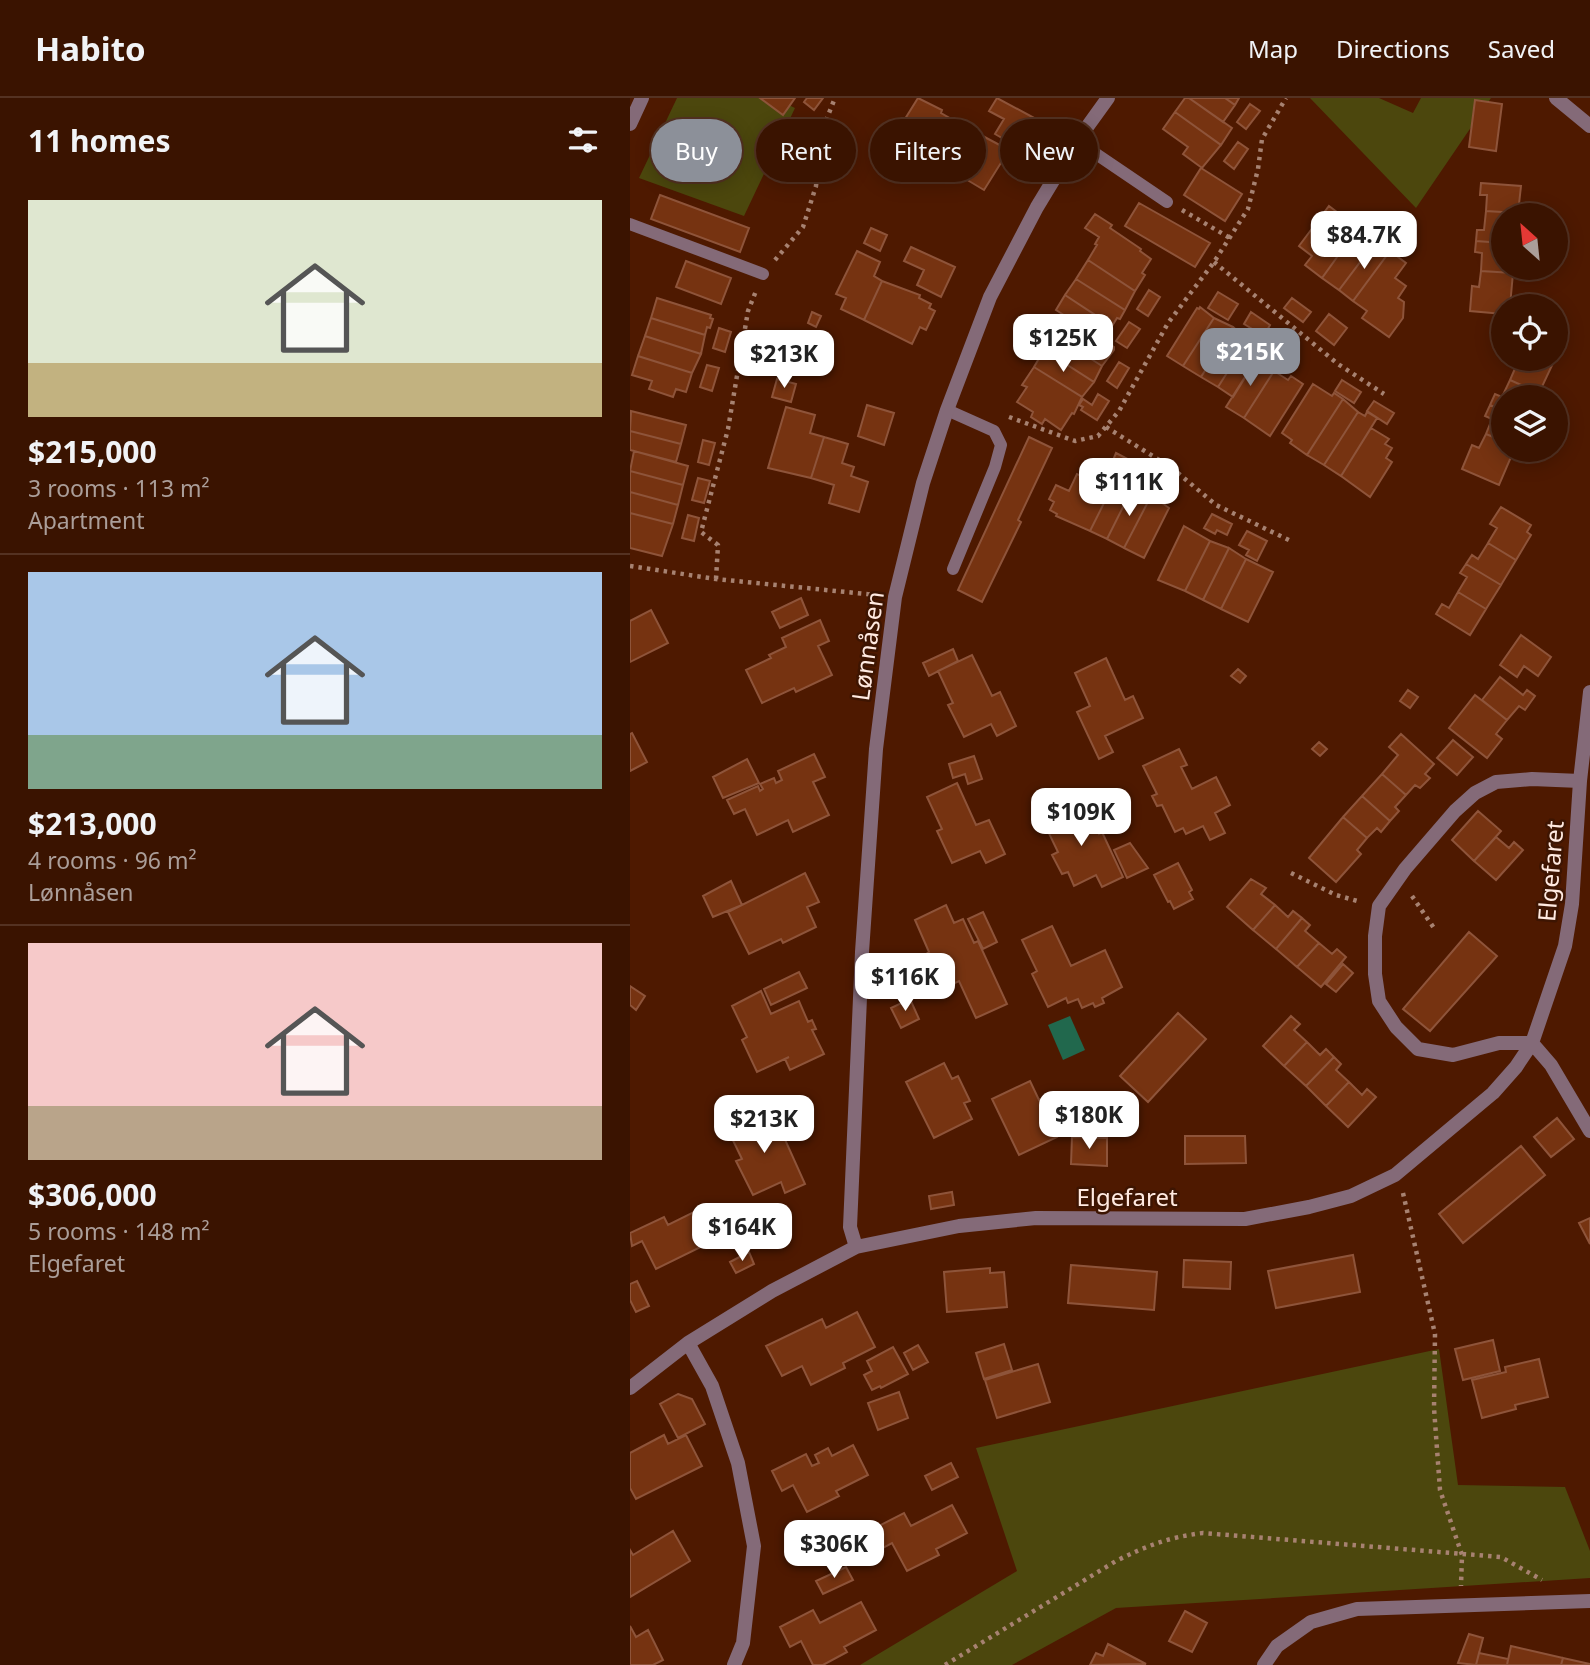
<!DOCTYPE html>
<html lang="en">
<head>
<meta charset="utf-8">
<style>
	body { margin:0; font-family:"Noto Sans",sans-serif; background:#411c0a; color:#f1f3f6; height:100vh; display:flex; flex-direction:column; font-size:26px; white-space:nowrap }
	* { box-sizing:border-box; margin:0 }
	p { font-size:23px; color:#ab9e99 }
	.icon { flex:none; width:38px; height:38px; fill:none; stroke:currentColor; stroke-width:2; stroke-linecap:round; stroke-linejoin:round }
	.map { position:relative; flex:1; overflow:hidden }
	.drawer { display:flex; flex-direction:column; background:#3a1300; width:630px }
	.drawer>* { flex:none }
	.top-card { position:absolute; left:21px; top:21px; width:665px; height:63px; display:flex; gap:14px }
	.needle { width:46px; rotate:333deg }
	.fabs { position:absolute; left:861px; top:105px; display:grid; gap:14px }
	.fabs a { display:grid; place-items:center; width:77px; height:77px; border-radius:50%; background:#3a1300; box-shadow:0 4px 18px #0003,0 0 0 2px #543222; font-size:35px }
	.price { position:absolute; translate:-50% -60px; padding:0 16px; border-radius:14px; background:#fff; color:#222; font-size:23px; line-height:46px; filter:drop-shadow(0 2px 4px #0008) }
	.price::after { content:''; position:absolute; left:50%; top:42px; width:21px; height:16px; margin-left:-10px; background:inherit; clip-path:polygon(0 0,100% 0,50% 100%) }
	.price.on { background:#8c9099; color:#fff }
	ul { padding:0; list-style:none }
	li { display:grid; align-content:center; gap:14px; height:371px; padding:0 28px }
	li+li { border-top:2px solid #543222 }
	li span { display:grid; place-items:center; height:217px; border-radius:0px; color:#555 }
	li>.icon { margin-inline-start:auto }
	span .icon { width:126px; height:126px; fill:#fffc; stroke-width:1 }
	li b { font-size:30px }
	h2 { display:flex; justify-content:space-between; align-items:center; height:84px; padding:0 28px; font-size:30px }
	.pill { padding:0 24px; border-radius:32px; background:#3a1300; box-shadow:0 4px 18px #0003,0 0 0 2px #543222; font-size:24px; line-height:63px }
	.pill.on { background:#8c9099; color:#fff }
	header { display:flex; align-items:center; gap:42px; box-sizing:border-box; height:98px; padding:0 35px; background:#3a1300; border-bottom:2px solid #543222 }
	header strong { font-size:33px }
	nav { display:flex; gap:38px; margin-inline-start:auto; font-size:24px }
	main { display:flex; flex:1; min-height:0 }
	.map>svg:first-child { display:block }
</style>
</head>
<body>
<header>
<strong>Habito</strong>
<nav><a>Map</a><a>Directions</a><a>Saved</a></nav>
</header>
<main>
<section class="drawer">
<h2>11 homes<svg class="icon" aria-label="filters" viewBox="0 0 24 24"><path d="M4 7h16M4 17h16"/><circle cx="9" cy="7" r="2"/><circle cx="15" cy="17" r="2"/></svg></h2>
<ul>
<li><span style="background:linear-gradient(#dfe7d0 75%,#c2b280 0)"><svg class="icon" aria-label="home" viewBox="0 0 24 24"><path d="M3 11l9-7 9 7M6 9v11h12V9"/></svg></span><div><b>$215,000</b><p>3 rooms · 113 m²</p><p>Apartment</p></div></li>
<li><span style="background:linear-gradient(#a9c7e8 75%,#7fa58c 0)"><svg class="icon" aria-label="home" viewBox="0 0 24 24"><path d="M3 11l9-7 9 7M6 9v11h12V9"/></svg></span><div><b>$213,000</b><p>4 rooms · 96 m²</p><p>Lønnåsen</p></div></li>
<li><span style="background:linear-gradient(#f6c9c9 75%,#b9a48a 0)"><svg class="icon" aria-label="home" viewBox="0 0 24 24"><path d="M3 11l9-7 9 7M6 9v11h12V9"/></svg></span><div><b>$306,000</b><p>5 rooms · 148 m²</p><p>Elgefaret</p></div></li>
</ul>
</section>
<div class="map">
<svg width="960" height="1567" viewBox="0 0 960 1567">
	<rect width="100%" height="100%" fill="#4e1900"/>
	<!-- green -->
	<path fill="#4c470d" d="M47,0H144L165,10L114,118L9,80Z
		M680,0H749L783,15L791,0H861L786,110Z
		M809,1251L828,1387L935,1389L960,1453V1480L486,1510L382,1567H230L387,1473L346,1350Z"/>
	<!-- water -->
	<path fill="#21684d" d="M440,918L455,952L433,962L418,927Z"/>
	<!-- building -->
	<path fill="#763311" stroke="#8e543a" stroke-width="2" d="M130,0H165L153,17Z
		M177,0H193L184,12L174,4Z
		M288,0L312,12L311,15L332,27L309,65L265,37Z
		M367,0L406,21L389,50L365,36L374,21L359,13Z
		M555,0H559L602,30L591,47L545,14Z
		M559,0H595L605,7L593,24Z
		M595,0H609L605,7Z
		M845,2L872,6L866,53L839,49Z
		M620,6L630,13L616,31L607,24Z
		M545,14L591,47L572,70L553,56L558,49L533,31Z
		M332,27L379,52L354,92L309,65Z
		M608,44L618,51L604,71L594,63Z
		M571,70L612,96L595,123L554,97Z
		M851,85L891,88L888,115L856,113L857,97H850Z
		M30,97L119,130L110,154L21,121Z
		M509,105L580,145L565,169L495,128Z
		M699,108L728,130L692,180L675,167L682,158L669,148Z
		M856,113L888,115V117H873V145L846,143L847,132H854Z
		M465,116L482,127L480,130L511,151L510,153L521,161L512,175L515,177L505,193L458,162L467,147L465,146L469,139L455,130Z
		M241,130L257,137L250,153L234,145Z
		M728,130L746,143L709,192L692,180Z
		M746,143L760,153L723,203L709,192Z
		M846,143L873,145V170H884L883,175L851,173L852,155L845,154Z
		M281,149L325,169L311,199L287,187L294,172L274,163Z
		M227,153L250,164L244,178L252,183L234,222L211,211L216,200L206,196Z
		M760,153L776,165L765,180L776,188L768,200L774,204L773,220L759,239L732,220L737,213L723,203Z
		M458,162L505,193L495,212L446,181Z
		M56,163L101,180L91,206L46,189Z
		M851,173L883,175L880,208H873V216L840,213L842,188L849,189Z
		M446,181L495,212L490,221L487,220L482,228L435,197Z
		M252,183L290,197L289,200L301,206L299,210L305,213L296,232L290,229L282,246L234,222Z
		M519,192L530,199L518,218L507,211Z
		M588,194L608,206L598,222L578,210Z
		M435,197L482,228L476,244L426,212Z
		M27,200L81,217L80,220L83,221L80,230L77,229L75,237L21,220Z
		M662,200L681,214L673,224L654,210Z
		M570,209L584,220L553,268L537,258L567,210L569,211Z
		M182,214L191,218L186,229L178,225Z
		M621,214L640,227L634,238L614,226Z
		M699,216L717,230L704,247L686,233Z
		M436,219L484,249V252L472,268L424,237Z
		M21,220L75,237L71,256L15,238Z
		M584,220L603,229L571,279L553,268Z
		M499,224L510,231L497,250L486,243Z
		M603,229L618,242L588,289L571,279Z
		M89,230L101,234L95,254L83,250Z
		M424,237L472,268L464,284L414,252Z
		M15,238L71,256L62,275L8,258Z
		M618,242L634,249L603,299L588,289Z
		M647,245L666,258L658,269L640,256Z
		M414,252L464,284L452,299L404,269Z
		M8,258L62,275L56,294L46,291L43,299L19,291L22,283L2,277Z
		M627,260L644,273L614,320L596,309Z
		M880,261H925L909,295L880,282L887,266Z
		M489,264L499,270L487,290L477,283Z
		M77,267L89,270L82,293L70,289Z
		M404,269L452,299L444,316L442,315L431,332L415,321L412,326L401,319L403,314L387,304L397,289L392,287Z
		M644,273L658,282L661,278L673,286L640,338L614,320Z
		M147,281L166,286L161,304L142,299Z
		M712,282L731,294L724,305L705,293Z
		M880,282L909,295L907,299H873V313L860,307L865,296L872,299Z
		M683,286L702,298L704,295L713,301L677,357L660,345L662,342L652,335Z
		M468,296L479,303L467,322L451,312L453,309L449,307L453,301L462,307Z
		M713,301L728,314L694,367L677,357Z
		M744,303L764,315L757,326L737,313Z
		M237,307L264,315L254,347L228,338Z
		M860,307L873,313V343L856,336L862,321L855,318Z
		M156,309L185,317L180,335L194,339L181,380L138,370Z
		M1,313L56,327L51,346L0,333Z
		M728,314L735,318L737,314L747,320L711,378L694,367Z
		M741,330L759,341L755,346L762,350L756,360L762,364L740,399L711,378Z
		M0,333L51,346L46,364L0,352Z
		M856,336L873,343V352H884L869,387L832,371L842,347L849,350Z
		M194,339L218,346L212,365L224,369L221,378L238,384L229,414L199,405L204,387L181,380Z
		M399,339L422,350L388,422L391,424L352,504L328,492Z
		M73,342L85,345L79,367L68,364Z
		M4,353L58,368L53,387L0,373Z
		M486,355L507,366L501,377L481,367Z
		M0,373L53,387L48,407L0,394Z
		M467,373L485,383L460,433L426,418L427,416L420,412L424,404L419,401L426,387L439,393L447,376L462,383Z
		M521,373L541,383L532,400L523,395L526,389L515,384Z
		M68,380L80,383L74,405L62,402Z
		M485,383L503,389L477,441L460,433Z
		M503,389L520,400L494,450L477,441Z
		M0,394L48,407L43,426L0,415Z
		M520,400L527,404L528,402L539,410L514,460L494,450Z
		M871,409L901,427L897,434L901,437L886,462L858,445L867,430L860,426Z
		M0,415L43,426L32,458L0,450Z
		M582,416L602,426L597,437L587,432L585,436L574,430Z
		M58,417L69,420L64,443L52,440Z
		M554,428L580,443L555,493L528,482Z
		M617,433L637,443L627,463L616,457L619,452L609,447Z
		M580,443L599,450L573,502L555,493Z
		M858,445L886,462L871,487L836,466L842,457L848,461Z
		M599,450L616,461L591,511L573,502Z
		M616,461L643,474L618,524L591,511Z
		M836,466L871,487L856,511L828,494L837,479L830,475Z
		M828,494L856,511L840,537L806,516L812,506L819,510Z
		M171,500L178,517L150,530L142,514Z
		M21,512L38,545L0,564V523Z
		M190,522L199,543L188,548L202,577L166,594L164,590L132,605L116,572L141,560L139,557L156,549L152,540Z
		M891,537L921,559L908,578L894,568L887,579L870,567Z
		M323,551L328,563L299,578L293,565Z
		M342,557L362,598L370,594L386,628L367,638L361,626L334,639L318,607L323,605L308,573Z
		M476,560L495,602L503,598L513,620L475,638L483,654L469,661L447,614L460,608L445,575Z
		M608,571L616,578L610,585L601,578Z
		M870,579L893,597L897,592L905,598L895,612L889,608L877,622L852,602Z
		M778,592L788,599L780,610L770,603Z
		M845,597L877,622L866,636L872,641L857,660L819,630Z
		M2,635L17,664L0,673V636Z
		M771,636L804,666L795,676L800,680L790,690L785,687L776,697L752,676L768,657L759,649Z
		M823,642L843,659L827,677L807,660Z
		M689,644L697,651L690,658L682,651Z
		M549,651L557,667L551,669L562,691L586,679L600,707L585,715L595,735L580,742L573,728L556,736L553,730L545,734L532,707L527,708L522,698L527,696L513,668Z
		M184,656L195,679L183,684L199,717L163,734L158,722L127,737L115,711L104,716L97,702L128,688L130,693L133,691L130,686L144,680L146,685L152,682L148,673Z
		M344,658L352,681L338,686L335,676L323,680L319,666Z
		M117,661L129,685L93,700L83,679Z
		M752,676L776,697L765,709L769,713L760,723L732,698Z
		M327,685L346,727L359,722L375,756L356,765L350,753L322,765L307,733L312,731L297,699Z
		M732,698L760,723L751,734L747,730L737,740L713,719Z
		M445,707L450,720L459,716L469,736L472,734L493,779L472,789L466,777L444,788L438,774L432,776L422,757L428,754L413,723Z
		M848,713L871,733L844,763L822,742Z
		M713,719L737,740L727,752L731,756L706,784L679,760Z
		M866,739L879,750L884,744L893,752L866,782L844,763Z
		M500,745L518,770L497,780L484,752Z
		M548,765L562,792L559,794L563,801L544,811L540,803L538,804L524,777Z
		M175,775L189,804L177,809L186,829L153,845L151,841L119,856L98,814Z
		M621,781L636,790L631,796L645,807L623,832L597,809Z
		M101,783L112,807L83,819L73,798Z
		M316,807L324,825L333,821L344,845L348,843L377,906L346,920L329,883L308,893L293,858L299,854L285,822Z
		M645,807L658,819L663,813L672,820L646,851L623,832Z
		M353,814L367,844L353,851L338,821Z
		M672,820L680,827L675,833L689,845L667,869L646,851Z
		M422,828L441,868L475,852L492,889L472,900L474,905L465,909L463,905L452,910L448,901L438,905L436,900L418,909L402,876L407,873L392,842Z
		M839,834L867,858L800,933L773,911Z
		M689,845L702,856L707,851L716,859L691,889L667,869Z
		M713,866L723,875L706,894L696,886Z
		M169,874L177,890L141,907L134,891Z
		M0,888L15,898L6,912L0,907Z
		M131,893L141,916L169,903L178,924L182,922L186,931L182,932L194,956L160,972L155,961L159,959L127,974L112,942L117,939L102,908Z
		M280,901L289,921L271,930L261,910Z
		M548,915L576,941L518,1004L490,978Z
		M661,918L670,926L664,932L677,944L654,968L633,948Z
		M677,944L690,957L696,951L704,959L676,988L654,968Z
		M704,959L711,966L706,972L719,984L696,1008L676,988Z
		M314,965L322,981L328,978L340,1003L334,1005L342,1021L304,1040L276,984Z
		M400,983L409,1002L414,1000L418,1009L414,1011L427,1039L389,1057L362,1001Z
		M719,984L732,997L737,991L746,999L718,1029L696,1008Z
		M132,1011L146,1040L153,1037L175,1086L155,1095L151,1084L123,1097L106,1063L112,1061L96,1028Z
		M927,1020L944,1041L921,1059L904,1039Z
		M555,1038H615L616,1065L555,1066Z
		M442,1039L477,1040V1068L441,1066Z
		M891,1048L915,1077L833,1145L809,1116Z
		M322,1094L324,1107L301,1111L299,1098Z
		M76,1108L91,1139L26,1171L12,1143L2,1148L0,1135L34,1119L38,1127Z
		M960,1120V1146L949,1125Z
		M119,1154L124,1166L106,1175L100,1164Z
		M723,1157L730,1194L646,1210L638,1173Z
		M554,1162L601,1164L600,1191L553,1189Z
		M441,1167L527,1174L524,1212L438,1205Z
		M360,1170V1175L374,1174L377,1209L317,1214L314,1174Z
		M7,1183L19,1208L6,1214L0,1202V1186Z
		M227,1214L245,1249L213,1265L215,1270L181,1287L172,1268L152,1278L136,1248L192,1221L196,1230Z
		M863,1242L870,1273L833,1282L825,1251Z
		M374,1246L382,1272L354,1281L346,1255Z
		M288,1247L298,1264L283,1272L274,1255Z
		M263,1249L278,1276L251,1290L250,1288L242,1292L234,1277L242,1273L237,1263Z
		M909,1261L918,1299L885,1307L886,1311L852,1320L842,1282L876,1274L875,1269Z
		M408,1266L420,1304L367,1320L355,1282Z
		M269,1294L278,1320L248,1332L238,1305Z
		M48,1296L62,1301L75,1326L48,1340L30,1306Z
		M34,1337L38,1346L56,1337L72,1368L6,1401L0,1390V1355Z
		M223,1347L238,1377L206,1393L209,1398L177,1414L163,1387L152,1393L142,1373L176,1356L182,1368L189,1365L185,1357L198,1350L202,1358Z
		M321,1365L328,1379L302,1392L295,1378Z
		M322,1407L337,1435L306,1451L309,1457L277,1473L262,1445L251,1451L241,1432L274,1415L281,1428Z
		M43,1433L60,1463L0,1499V1452L3,1457Z
		M216,1469L223,1482L193,1496L186,1483Z
		M231,1504L246,1532L214,1549L217,1554L193,1567H183L171,1543L160,1549L150,1529L183,1512L190,1525Z
		M555,1513L577,1525L562,1554L539,1543Z
		M0,1528L6,1539L18,1532L33,1562L23,1567H0Z
		M839,1536L853,1540L846,1567L828,1565Z
		M478,1546L516,1566L460,1567L466,1555L473,1558Z
		M881,1548L933,1560L931,1567H877Z
		M849,1555L878,1561L877,1567H846Z
		M933,1560L960,1566V1567H931Z"/>
	<g fill="none" stroke-linecap="round" stroke-linejoin="round">
		<!-- path -->
		<path stroke="#a78271" stroke-width="4.5" stroke-dasharray="3.5 5" stroke-linecap="butt" d="M552,112L600,140
			M145,162L173,129L186,88L191,35L205,0
			M584,164L708,266L754,296
			M379,319L445,343L468,338L489,313L538,225L584,164L618,111L628,71L632,41L656,0
			M476,329L542,370L586,407L661,443
			M0,468L86,481L246,497
			M86,481L88,447L71,434L98,331L118,213L126,193
			M661,775L706,797L731,804
			M782,798L806,833
			M773,1095L805,1236L804,1310L810,1392L832,1457L831,1488
			M315,1567L486,1463C516,1448 539,1439 573,1435L871,1459L912,1482"/>
		<!-- service -->
		<path stroke="#846a78" stroke-width="12" d="M447,43L537,104
			M0,126L133,176
			M317,312L364,333L371,347L365,369L323,471"/>
		<!-- minor -->
		<path stroke="#846a78" stroke-width="14" d="M950,683L902,681L866,684L845,695L825,713L775,771L749,808L745,838V876L749,903L766,929L788,951L823,957L869,945H902L921,967L960,1033
			M226,1149L220,1129L232,854L246,651L265,499L293,385L317,312L360,199L407,109L447,43L478,0
			M58,1245L82,1288L108,1365L124,1448L113,1545L104,1567
			M0,1290L58,1245L142,1193L226,1149L329,1128L406,1120L615,1121L679,1109L721,1098L765,1077L863,995L886,969L902,945L935,848L942,806L950,683L960,594
			M634,1567L647,1548L681,1524L727,1511L960,1503"/>
		<!-- tertiary -->
		<path stroke="#846a78" stroke-width="14" d="M926,0L960,28
			M0,26L12,0"/>
	</g>
	<g text-anchor="middle" dominant-baseline="central" stroke-width="5" stroke-linejoin="round" paint-order="stroke">
		<!-- street labels -->
		<g font-size="24" fill="#ffeae1" stroke="#3d1502">
			<text transform="translate(237 548) rotate(-82)">Lønnåsen</text>
			<text transform="translate(920 773) rotate(-85)">Elgefaret</text>
			<text x="497" y="1098">Elgefaret</text>
		</g>
	</g>
</svg>
<div class="fabs">
<a><svg class="needle" viewBox="-14 -14 28 28"><path d="M0-13l5 13h-10z" fill="#e53935"/><path d="M0 13l5-13h-10z" fill="#ab9e99"/></svg></a>
<a><svg class="icon" aria-label="locate" viewBox="0 0 24 24"><circle cx="12" cy="12" r="6"/><path d="M12 2v4M12 18v4M2 12h4M18 12h4"/></svg></a>
<a><svg class="icon" aria-label="layers" viewBox="0 0 24 24"><path d="M12 4l9 5-9 5-9-5zM3 14l9 5 9-5"/></svg></a>
</div>
<b class="price" style="left:734px;top:173px">$84.7K</b>
<b class="price" style="left:433px;top:276px">$125K</b>
<b class="price on" style="left:620px;top:290px">$215K</b>
<b class="price" style="left:154px;top:292px">$213K</b>
<b class="price" style="left:499px;top:420px">$111K</b>
<b class="price" style="left:451px;top:750px">$109K</b>
<b class="price" style="left:275px;top:915px">$116K</b>
<b class="price" style="left:459px;top:1053px">$180K</b>
<b class="price" style="left:134px;top:1057px">$213K</b>
<b class="price" style="left:112px;top:1165px">$164K</b>
<b class="price" style="left:204px;top:1482px">$306K</b>
<div class="top-card">
<a class="pill on">Buy</a>
<a class="pill">Rent</a>
<a class="pill">Filters</a>
<a class="pill">New</a>
</div>
</div>
</main>
</body>
</html>
